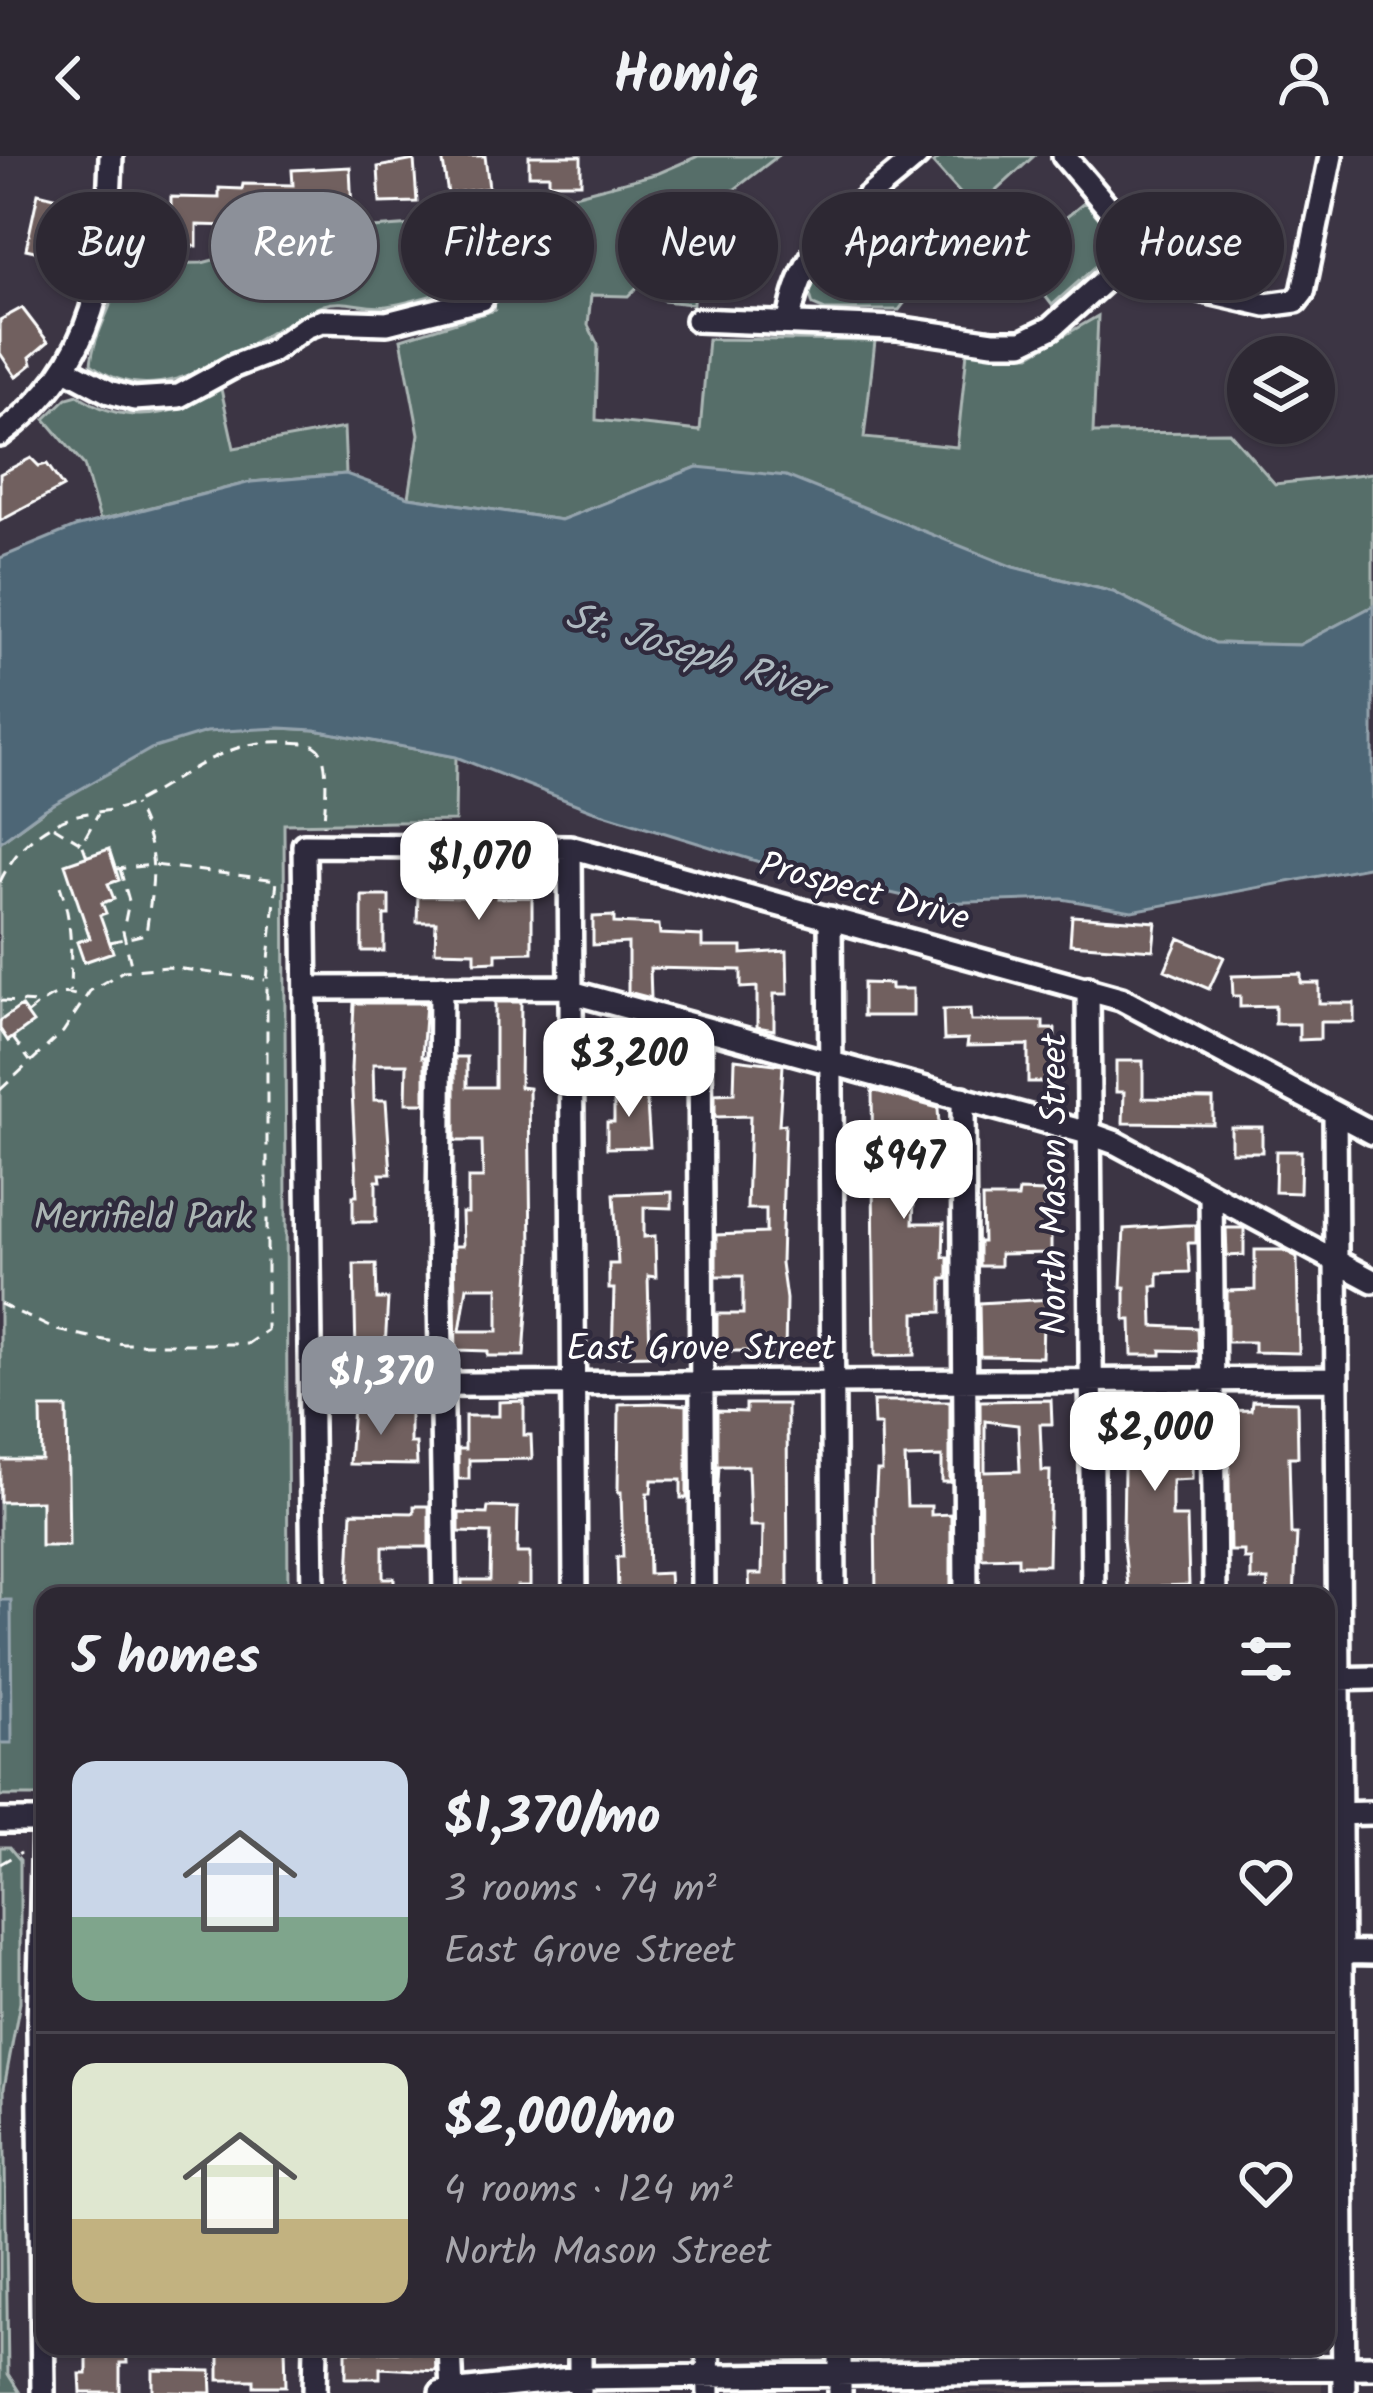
<!DOCTYPE html>
<html lang="en">
<head>
<meta charset="utf-8">
<style>
	body { margin:0; font-family:Kalam,sans-serif; background:#39343f; color:#f1f3f6; height:100vh; display:flex; flex-direction:column; font-size:45px; white-space:nowrap }
	* { box-sizing:border-box; margin:0 }
	p { font-size:39px; color:#a7a6ac }
	.icon { flex:none; width:66px; height:66px; fill:none; stroke:currentColor; stroke-width:2; stroke-linecap:round; stroke-linejoin:round }
	.map { position:relative; flex:1; overflow:hidden }
	.drawer { position:absolute; left:36px; top:1431px; width:1299px; height:768px; display:flex; flex-direction:column; background:#2d2833; border-radius:24px; box-shadow:0 3px 9px #0004,0 0 0 3px #48444e }
	.drawer>* { flex:none }
	.top-card { position:absolute; left:36px; top:36px; width:1302px; height:108px; display:flex; gap:24px }
	.controls { position:absolute; left:1227px; top:180px; display:grid; gap:24px }
	.controls a { display:grid; place-items:center; width:108px; height:108px; border-radius:50%; background:#2d2833; box-shadow:0 3px 9px #0004,0 0 0 3px #48444e; font-size:60px }
	.price { position:absolute; translate:-50% -102px; padding:0 27px; border-radius:24px; background:#fff; color:#222; font-size:39px; line-height:78px; filter:drop-shadow(0 3px 6px #0008) }
	.price::after { content:''; position:absolute; left:50%; top:72px; width:36px; height:27px; margin-left:-18px; background:inherit; clip-path:polygon(0 0,100% 0,50% 100%) }
	.price.current { background:#8c9099; color:#fff }
	ul { padding:0; list-style:none }
	li { display:flex; align-items:center; gap:36px; height:300px; padding:0 36px }
	li+li { border-top:3px solid #48444e }
	li span { display:grid; place-items:center; flex:none; width:336px; height:240px; border-radius:24px; color:#555 }
	li>.icon { margin-inline-start:auto }
	span .icon { width:144px; height:144px; fill:#fffc; stroke-width:1 }
	li b { font-size:51px }
	h2 { display:flex; justify-content:space-between; align-items:center; height:144px; padding:0 36px; font-size:51px }
	.chip { padding:0 42px; border-radius:54px; background:#2d2833; box-shadow:0 3px 9px #0004,0 0 0 3px #48444e; font-size:42px; line-height:108px }
	.chip.current { background:#8c9099; color:#fff }
	header { display:flex; justify-content:space-between; align-items:center; height:156px; padding:0 36px; background:#2d2833; font-size:54px; font-weight:700 }
	.map>svg:first-child { display:block }
</style>
</head>
<body>
<header><svg class="icon" aria-label="back" viewBox="0 0 24 24"><path d="M15 5l-7 7 7 7"/></svg>Homiq<svg class="icon" aria-label="person" viewBox="0 0 24 24"><circle cx="12" cy="8" r="4"/><path d="M4 21q1-7 8-7t8 7"/></svg></header>
<div class="map">
<svg width="1373" height="2237" viewBox="0 0 1373 2237">
	<rect width="100%" height="100%" fill="#3c3544"/>
	<filter id="ink" filterUnits="userSpaceOnUse"><feTurbulence type="fractalNoise" baseFrequency=".00833" numOctaves="2"/><feDisplacementMap in="SourceGraphic" scale="24" xChannelSelector="R" yChannelSelector="G"/><feConvolveMatrix kernelMatrix="1 2 1 2 8 2 1 2 1" color-interpolation-filters="sRGB"/></filter>
	<g filter="url(#ink)">
		<!-- built -->
		<path fill="#4c424c" d="M1125,2224L1322,2227V2237H867L1082,2233Z"/>
		<!-- green -->
		<path fill="#576e69" stroke="#abb6b4" stroke-width="3" d="M698,0H778L697,62L693,148L664,145L656,133L637,131L628,140L591,139L588,169L598,189L596,264L700,275L708,183L875,185L864,282L957,291L967,196L1030,199L1098,160L1093,277L1229,276L1275,328L1373,317V450L1299,489L1215,487L1113,436L1013,411L697,311L561,364L409,341L419,278L401,183L495,154L485,123C453,132 420,145 387,150C367,154 344,142 324,149C254,176 164,267 91,208C94,173 119,144 120,109L202,107L266,90L288,78L428,68L578,38L659,17Z
			M942,0H1034L975,54L933,7Z
			M1085,46L1115,81L1112,96L1052,149L1016,102Z
			M875,58L924,121L899,154H825L813,149L809,136L821,107Z
			M221,233L234,292L344,272L346,318L251,326L100,364L84,309L45,263L67,242L78,239C126,272 175,260 221,233Z
			M280,572L315,574L456,601L455,665L284,668L288,1440H45V1640H0V686C60,642 130,589 205,576C229,572 255,573 280,572Z
			M0,1691H9L20,1704V1846L4,1932L8,2218L20,2237H0Z"/>
		<!-- water -->
		<path fill="#4d6676" stroke="#94a3ad" stroke-width="3" d="M697,311L786,320L1013,411L1113,436L1215,487L1299,489L1373,450V710L1132,755L1062,743L934,747L769,709L591,654L456,601L315,574L280,572L206,576L151,593L42,655L0,686V402L75,371L251,326L346,318L409,341L561,364Z
			M0,1444H11L12,1587H0Z"/>
		<!-- building -->
		<path fill="#71615f" stroke="#fff" stroke-width="3" fill-rule="evenodd" d="M442,0H485L489,32L448,38Z
			M529,0H581V27H549V19H529Z
			M414,4L417,46L380,47L378,11Z
			M350,11L352,55L301,57L300,50L270,51L269,71L197,69V90H181L180,106L152,105L154,57H171V41L219,42V32L242,33L243,28L293,29L292,14Z
			M38,37L63,43L59,58L79,62L70,103L26,93Z
			M22,152L48,186L30,201L32,208L16,221L0,197V164Z
			M31,302L39,310L47,308L63,331L0,365V318Z
			M109,693L119,724L108,728L114,743L102,747L106,757L100,759L113,796L84,806L77,786L90,782L65,708Z
			M467,734H497V742L532,741V796L496,797V805L475,806V796L435,795L436,766H417L418,740L467,741Z
			M362,740H389V759H384V795H362Z
			M614,760V767L659,769L660,778L702,780V791H742V798L787,795L788,838H774V874L757,871V831L741,832V814L650,812L651,842L628,836V787L593,789V761Z
			M1072,760L1156,766L1153,794L1070,788Z
			M1179,782L1224,801L1209,833L1165,814Z
			M1301,818V827H1319V847H1354V866H1320V883L1299,884V868H1275V850L1240,851V840H1233L1232,820Z
			M863,827L891,828V833H913V860H863Z
			M495,846H521L520,931L529,932L531,1098L524,1200H488V1195L458,1194L456,1198L454,1090H463L462,1057H468V1022H483L482,985H455V901H467V931H495ZM467,1131H498V1175H460Z
			M354,847H426L422,901H425V947H406L407,908H373L374,944H386L391,1018H380L381,1025H376V1066H353V1040H357L351,913Z
			M21,850L33,867L8,885L0,873V865Z
			M970,853L971,865H1043V873H1055L1054,906H1059V926H1028V889L967,890L968,883L944,884L943,854Z
			M614,867L652,874V890L608,891L607,876H614Z
			M735,903L783,909L779,969L785,968L781,1107L786,1143L785,1200H747V1195H717V1158H743V1120H716V1079L766,1077V1053H747L750,960L715,961V938L734,937Z
			M1116,905H1143V942L1213,943V968L1123,967L1124,936H1116Z
			M614,933H646L650,991L607,992V966H614Z
			M872,934L938,952L942,1022H915L913,1067H944L943,1101H948V1123H942V1156L915,1157V1199L875,1200Z
			M1231,971H1262V996H1231Z
			M1276,995H1301L1300,1037L1275,1036Z
			M1019,1035L1044,1036V1071H1051V1097L1000,1098V1110H979V1086H983L982,1042H1018Z
			M672,1036V1052L644,1051V1081L655,1080L656,1121L648,1120L650,1199L612,1200L614,1133H609V1108H618L614,1038Z
			M1184,1069H1196V1087H1188L1190,1116L1158,1117V1130H1152L1153,1170L1197,1172L1198,1195L1161,1194V1199H1132L1131,1164H1125V1131H1121L1124,1073Z
			M1226,1072H1244V1099L1227,1100Z
			M1255,1094H1283L1297,1101L1299,1197L1254,1196V1186H1227V1135L1255,1134Z
			M354,1108H376L377,1143H388L385,1191H376V1198H356Z
			M1051,1143L1052,1166H1043L1042,1201L980,1200L979,1147Z
			M1125,1243H1165L1166,1253L1198,1256V1272H1193L1192,1323L1172,1324V1361H1187L1189,1429L1161,1430V1438L1129,1439L1123,1382Z
			M1051,1244L1052,1268H1040L1042,1315H1050L1048,1409H1018V1401L981,1402L980,1245ZM985,1265L1018,1269L1020,1315L985,1316Z
			M524,1245V1279H531L532,1303L469,1304V1323H458V1293H465V1260H499V1246Z
			M873,1245H950V1326H942V1301L905,1302L907,1350H931V1359L951,1358V1433L921,1434V1440H876L875,1350L877,1315H882L881,1269H874Z
			M1252,1245L1297,1246L1298,1301H1289L1291,1378H1297L1294,1440H1267L1268,1424H1251V1403H1244V1395H1230L1228,1255L1251,1254Z
			M660,1247L687,1249V1342H681V1324H652L651,1337H647L649,1418L669,1417L670,1433L618,1435L617,1401H623L621,1336H618L619,1248Z
			M746,1248H787L788,1440H750L749,1418H762L763,1370H750L748,1310H719L717,1343V1255L746,1256Z
			M353,1250H379V1256H410V1287H416L417,1309L349,1308Z
			M41,1252H67L69,1390H41V1345L0,1346V1304H42Z
			M414,1350H429V1391H383V1422H394V1439L348,1440L352,1356L414,1357Z
			M488,1351L518,1352L517,1397H530V1430H517V1440H462V1424H490L491,1377L459,1376V1357L487,1358Z
			M87,2190H126L127,2207H120V2237H81L80,2218H87Z
			M219,2190H285L286,2230H254V2224H219Z
			M346,2195L435,2196L436,2215L380,2212V2222H346Z
			M153,2214L211,2215L212,2237L153,2236Z"/>
		<g fill="none" stroke-linecap="round" stroke-linejoin="round">
			<defs>
				<path id="minor" d="M1064,0L1142,91L1177,122L1200,134L1266,149L1296,145L1303,136L1331,0
					M697,164L897,172L993,186H1022L1051,172L1142,91
					M789,167C801,81 856,54 917,0
					M66,213L109,236L134,243L179,240L234,210L270,196L306,171L322,165L387,167L482,143
					M0,279C99,206 107,114 111,0
					M570,691L575,1440
					M830,762L834,1440
					M441,831L439,1075L445,1440
					M308,832L571,831
					M1088,832L1093,1440
					M571,836L1088,977L1116,987L1373,1125
					M700,873L703,1440
					M963,942L966,1440
					M1335,957L1344,2237
					M1211,1038L1215,1440
					M312,1229L1336,1223
					M313,1440L304,689L570,691L1121,843L1373,977
					M1327,1523L1373,1522
					M1327,1658L1373,1657
					M0,1665H45
					M1326,1796L1373,1797
					M450,2190L452,2237
					M580,2190V2236
					M708,2190L709,2237
					M840,2190V2237
					M43,2237L39,1870L44,1665
					M315,2237L316,2190
					M441,2237L580,2222L1373,2211"/>
			</defs>
			<!-- minor casing -->
			<use href="#minor" stroke="#fff" stroke-width="30"/>
			<!-- path -->
			<path stroke="#fff" stroke-width="3" stroke-dasharray="12 9" stroke-linecap="butt" d="M53,670L81,687
				M87,701L82,687L98,658
				M120,713L129,745L123,775L131,809
				M0,726C16,691 44,666 82,658C101,655 119,655 136,646C188,619 225,582 288,586C296,587 308,586 315,590C332,599 324,652 324,669
				M60,730C73,767 71,797 70,836
				M110,786L146,778C153,722 161,702 134,649
				M0,845L39,847
				M27,858C44,844 60,830 82,842
				M13,882L30,905
				M0,934L63,876L90,835L123,815L167,811L265,824
				M0,1148L56,1174L123,1188H247L267,1174V824L277,724L154,709L116,713
				M0,1708L21,1696"/>
			<!-- minor -->
			<use href="#minor" stroke="#2f2a3d" stroke-width="21"/>
		</g>
	</g>
	<g text-anchor="middle" dominant-baseline="central" stroke-width="9" stroke-linejoin="round" paint-order="stroke">
		<!-- street labels -->
		<g font-size="36" fill="#fff" stroke="#2f2a3d">
			<text transform="translate(864 737) rotate(15)">Prospect Drive</text>
			<text transform="translate(1056 1028) rotate(-90)">North Mason Street</text>
			<text x="701" y="1194">East Grove Street</text>
		</g>
		<!-- park labels -->
		<g font-size="36" fill="#abb6b4" stroke="#2f2a3d">
			<text x="143" y="1063">Merrifield Park</text>
		</g>
		<!-- water labels -->
		<g font-size="39" font-style="italic" fill="#afbac1" stroke="#2f2a3d">
			<text transform="translate(693 499) rotate(17)">St. Joseph River</text>
		</g>
	</g>
</svg>
<div class="controls">
<a><svg class="icon" aria-label="layers" viewBox="0 0 24 24"><path d="M12 4l9 5-9 5-9-5zM3 14l9 5 9-5"/></svg></a>
</div>
<b class="price" style="left:479px;top:767px">$1,070</b>
<b class="price" style="left:629px;top:964px">$3,200</b>
<b class="price" style="left:904px;top:1066px">$947</b>
<b class="price current" style="left:381px;top:1282px">$1,370</b>
<b class="price" style="left:1155px;top:1338px">$2,000</b>
<div class="top-card">
<a class="chip">Buy</a>
<a class="chip current">Rent</a>
<a class="chip">Filters</a>
<a class="chip">New</a>
<a class="chip">Apartment</a>
<a class="chip">House</a>
</div>
<section class="drawer">
<h2>5 homes<svg class="icon" aria-label="filters" viewBox="0 0 24 24"><path d="M4 7h16M4 17h16"/><circle cx="9" cy="7" r="2"/><circle cx="15" cy="17" r="2"/></svg></h2>
<ul>
<li><span style="background:linear-gradient(#c9d6e8 65%,#7fa58c 0)"><svg class="icon" aria-label="home" viewBox="0 0 24 24"><path d="M3 11l9-7 9 7M6 9v11h12V9"/></svg></span><div><b>$1,370/mo</b><p>3 rooms · 74 m²</p><p>East Grove Street</p></div><svg class="icon" aria-label="heart" viewBox="0 0 24 24"><path d="M12 20l-8-8c-3-5 5-10 8-4 3-6 11-1 8 4z"/></svg></li>
<li><span style="background:linear-gradient(#dfe7d0 65%,#c2b280 0)"><svg class="icon" aria-label="home" viewBox="0 0 24 24"><path d="M3 11l9-7 9 7M6 9v11h12V9"/></svg></span><div><b>$2,000/mo</b><p>4 rooms · 124 m²</p><p>North Mason Street</p></div><svg class="icon" aria-label="heart" viewBox="0 0 24 24"><path d="M12 20l-8-8c-3-5 5-10 8-4 3-6 11-1 8 4z"/></svg></li>
</ul>
</section>
</div>
</body>
</html>
